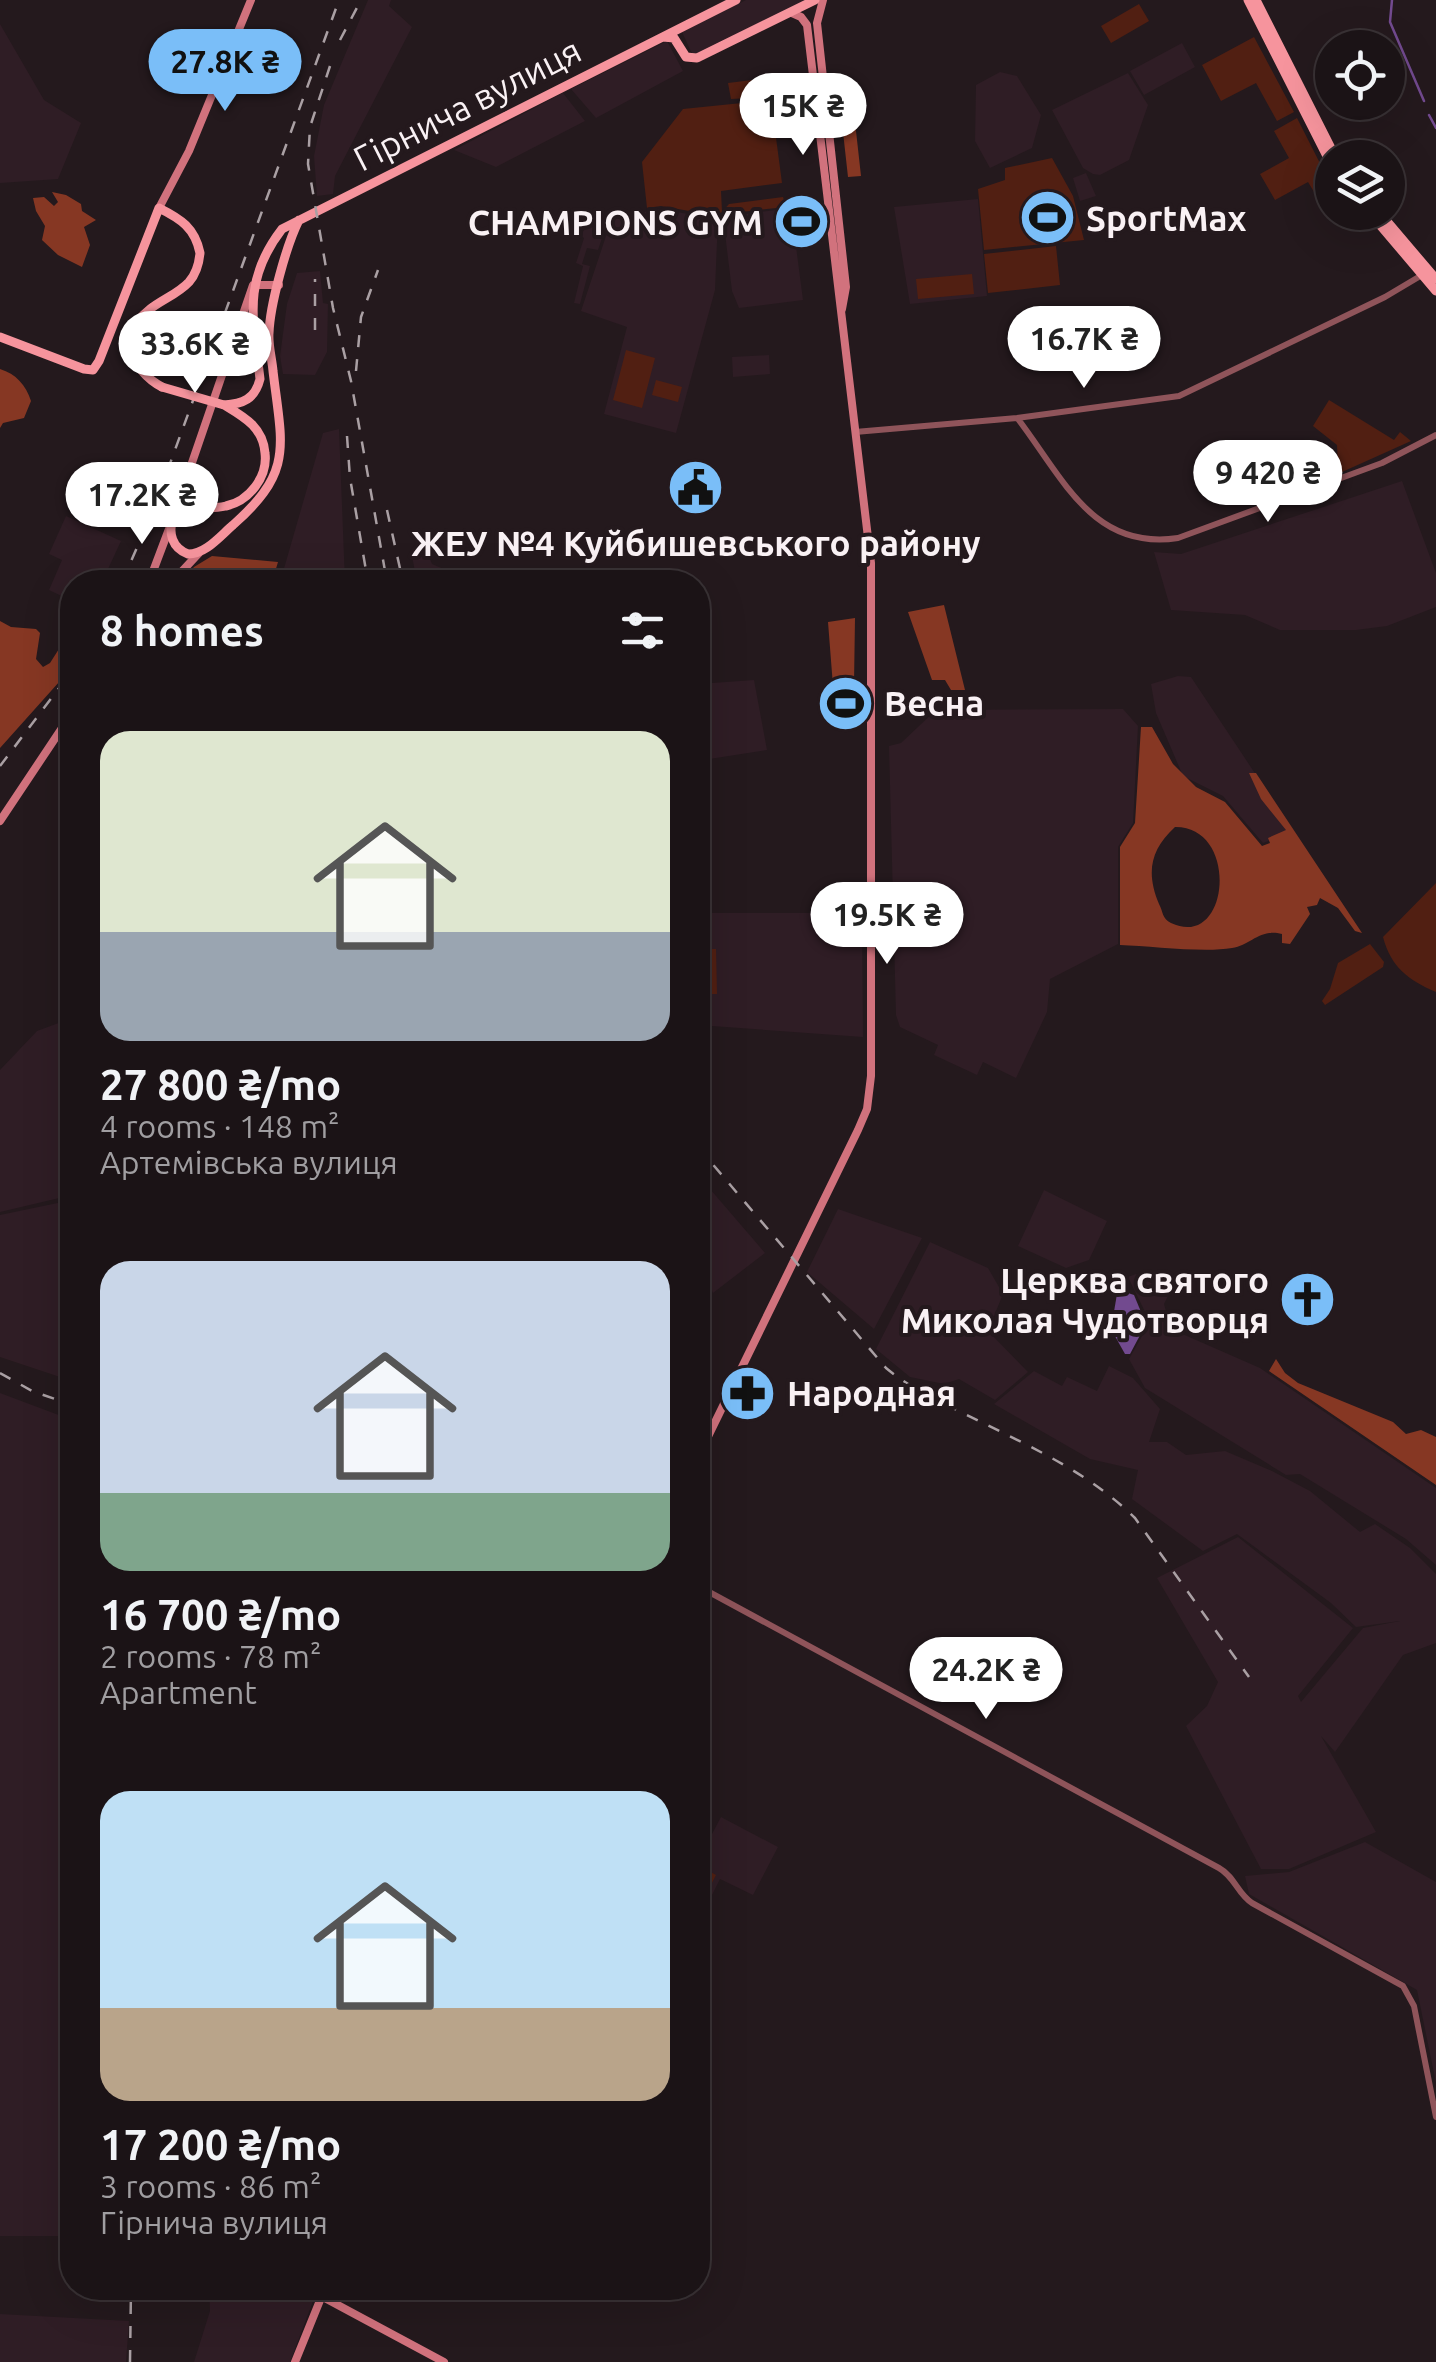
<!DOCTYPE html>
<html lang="en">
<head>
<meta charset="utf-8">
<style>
	body { margin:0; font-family:Ubuntu,sans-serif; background:#282023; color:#f1f3f6; height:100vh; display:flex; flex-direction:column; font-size:38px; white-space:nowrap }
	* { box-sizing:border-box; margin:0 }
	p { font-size:32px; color:#a09ea1 }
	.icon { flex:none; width:55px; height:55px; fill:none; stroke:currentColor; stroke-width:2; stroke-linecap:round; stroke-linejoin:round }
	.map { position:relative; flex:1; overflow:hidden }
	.panel { position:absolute; left:60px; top:570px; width:650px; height:1730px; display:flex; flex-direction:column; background:#1b1316; border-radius:40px; box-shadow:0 10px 40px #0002,0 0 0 2px #393235 }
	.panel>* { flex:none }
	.tools { position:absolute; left:1315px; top:30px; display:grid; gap:20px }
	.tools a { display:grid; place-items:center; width:90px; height:90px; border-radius:50%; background:#1b1316; box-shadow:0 10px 40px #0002,0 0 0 2px #393235; font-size:50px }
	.price { position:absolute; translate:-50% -85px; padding:0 22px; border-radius:35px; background:#fff; color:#222; font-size:32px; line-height:65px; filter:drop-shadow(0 2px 5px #0008) }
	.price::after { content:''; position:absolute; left:50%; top:60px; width:30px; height:22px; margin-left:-15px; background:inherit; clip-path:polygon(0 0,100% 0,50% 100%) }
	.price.on { background:#7abef8; color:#111 }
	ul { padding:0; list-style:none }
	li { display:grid; align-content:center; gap:20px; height:530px; padding:0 40px }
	li span { display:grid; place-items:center; height:310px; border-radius:30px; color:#555 }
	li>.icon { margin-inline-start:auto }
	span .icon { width:180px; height:180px; fill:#fffc; stroke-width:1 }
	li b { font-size:42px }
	h2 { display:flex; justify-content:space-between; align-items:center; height:120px; padding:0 40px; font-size:42px }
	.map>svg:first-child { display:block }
</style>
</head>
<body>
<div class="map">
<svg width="1436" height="2362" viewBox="0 0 1436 2362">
	<rect width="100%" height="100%" fill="#24191d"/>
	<!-- built -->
	<path fill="#2f1d25" d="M368,0H391L389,6L412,27L335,176L333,194L317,196L314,156L324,105Z
		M746,0H805L693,56L682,32Z
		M0,24L44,100L81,123L58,179L0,183Z
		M667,41L683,71L596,118L571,89Z
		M1182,43L1195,67L1144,95L1130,71Z
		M1000,72L1017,76L1041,115L1032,148L990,168L975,141L976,85Z
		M1128,73L1148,105L1129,160L1100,175L1093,174L1083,168L1052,110Z
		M563,93L585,121L496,167L454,150Z
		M1086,173L1096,196L1080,201L1073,178Z
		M978,199L987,296L910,304L894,207Z
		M791,208L803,300L739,308L732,291L723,217Z
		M659,209L718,219L715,290L676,433L604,414L627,327L581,311L612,218Z
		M592,213L597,215L592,232L603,235L598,250L587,248L582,264L590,266L580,304L574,303L583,266L576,263L584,238L581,236Z
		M320,271L323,303L328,304L327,352L315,375L283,374L280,356L287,304L297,273Z
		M769,355L770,374L733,377L732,357Z
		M339,429L345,582H321L283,572L323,433Z
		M1402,481L1436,573V607L1387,626L1356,630H1280L1245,615L1171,610L1154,552L1181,554Z
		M66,516L121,541L102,582H72V601L49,590L62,560L49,554Z
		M428,554L432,564L474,582H417L412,556Z
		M1178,676L1191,677L1294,832L1263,843L1223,796L1183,776L1156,713L1151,684Z
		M754,680L767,750L703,760L698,723V684Z
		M1123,709L1138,726L1133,823L1118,847V944L1050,979L1047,1012L1016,1078L983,1062L977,1075L934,1055L938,1045L900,1027L896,1015L889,746L901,743L936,710Z
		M698,913H862L863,1037L698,1025Z
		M72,1018V1195L0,1212V1070L37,1031Z
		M698,1175L765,1253L713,1293L698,1257Z
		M1044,1190L1107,1221L1089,1260L1066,1268L1018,1246Z
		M72,1200V1381L0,1357V1215Z
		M838,1209L922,1238L874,1329L807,1272Z
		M930,1242L988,1268L1003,1294L988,1331L1028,1372L995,1400L959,1379L944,1384L910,1377L876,1349Z
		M1136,1274L1169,1294L1164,1304L1171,1329L1260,1368L1436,1488V1565L1406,1539L1300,1474L1286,1475L1145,1388L1129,1359L1150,1322L1128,1277Z
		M1109,1366L1133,1378L1160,1409L1149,1442H1167L1186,1455L1225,1451L1272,1471L1310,1491L1360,1532L1375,1524L1410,1548L1436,1574V1643L1403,1655L1335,1752L1321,1736L1376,1832L1289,1869H1261L1186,1726L1207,1706L1218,1682L1157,1578L1238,1537L1353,1628L1298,1696L1301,1702L1363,1628L1400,1621L1356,1627L1331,1603L1237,1534L1203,1551L1132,1499L1138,1470L1090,1459L994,1404L1034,1371L1062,1386L1067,1377L1097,1391Z
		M0,1393L72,1420V2236H0Z
		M721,1817L778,1847L753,1895L720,1879L698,1923V1827L712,1834Z
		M1365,1842L1436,1882V2083L1417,1990L1249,1894L1245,1876L1289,1872Z
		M209,2288H318L290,2362H194L210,2311Z
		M0,2314L129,2321L126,2362H0Z"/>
	<!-- green -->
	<path fill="#511f12" d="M1139,4L1149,21L1111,43L1101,26Z
		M1254,37L1294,112L1277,121L1256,83L1221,101L1202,65Z
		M760,79L767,97L731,99L728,83Z
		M771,100L782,183L721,191L722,212L729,204L783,197L786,207L712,215L661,206L647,208L642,162L683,109Z
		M1297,118L1332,187V205L1325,210L1308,182L1275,200L1260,174L1289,158L1274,131Z
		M1052,158L1073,196L1084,240L984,250L978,189L1005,180V168Z
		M1056,246L1060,285L988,293L984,254Z
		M972,274L974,294L918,299L916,279Z
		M626,350L655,358L642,408L613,400Z
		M656,380L682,387L678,402L652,395Z
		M1329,400L1394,440L1400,432L1411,441L1342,472L1338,465L1337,445L1313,426Z
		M1436,883V992C1408,980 1391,967 1383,937Z
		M1370,944L1384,962L1383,967L1325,1005L1322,1001L1330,989L1338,963Z
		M698,949H716L717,994H698Z
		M698,1865L716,1875L698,1910Z"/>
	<!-- forest -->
	<path fill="#863723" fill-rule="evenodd" d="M854,113L861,176L848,177L841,114Z
		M52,192L66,195L81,204L82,211L96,220L84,227L90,245L82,267L58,255L42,240L45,226L36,211L33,198L44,197L54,206L58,202Z
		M0,369C16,374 26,385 31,401L24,418L3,423L0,428Z
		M212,556L278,562L272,582H181L194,567Z
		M944,605L965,690H951L945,680H932L908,612Z
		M855,618L854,684L833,686L828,622Z
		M0,621L11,627L36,629L40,633L36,659L43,667L50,663L64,641L72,642V662L68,672L0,748Z
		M1141,727H1152L1173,764L1196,787L1225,802L1262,846L1270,843L1268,838L1286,830L1261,799L1249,773H1256L1362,933L1355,931L1338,908L1320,898L1317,905L1307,907L1310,914L1290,944L1282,943V934C1260,928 1251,945 1232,948C1204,953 1151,946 1120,945V847L1135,823ZM1175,827C1240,826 1230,951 1171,923C1162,919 1163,911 1159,904C1146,873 1150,850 1175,827Z
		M1276,1359L1285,1373L1298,1383L1393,1422L1406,1434L1421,1430L1436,1437V1485L1269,1371Z"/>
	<!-- water -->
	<path fill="#724a8f" d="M1125,1292L1134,1295L1146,1324L1130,1354H1125L1111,1329L1117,1294Z"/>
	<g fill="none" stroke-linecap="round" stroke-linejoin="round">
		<!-- stream -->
		<path stroke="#724a8f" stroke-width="2.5" d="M1392,0L1390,22L1424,101
			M1429,115L1436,128"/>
		<!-- tertiary -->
		<path stroke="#8f545a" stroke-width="6" d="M1018,419C1063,478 1093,551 1178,538L1382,463L1436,435
			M855,432L1017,418L1179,396L1385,297L1422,275
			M698,1586L1219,1868C1235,1877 1237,1893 1252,1903L1403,1986L1414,2006L1436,2117"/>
		<!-- secondary -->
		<path stroke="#d1727d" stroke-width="8" d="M823,0L817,23L846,287L842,309
			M159,208L189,151L251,0
			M173,518L253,285H279
			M149,582L169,529
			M172,582L199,553
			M0,821L72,713
			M698,1457L858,1130L867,1109L871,1076V563L807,25L801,17L792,13
			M321,2296L444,2362
			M295,2362L325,2288"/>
		<!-- primary -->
		<path stroke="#f6949d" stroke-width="9" d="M1248,0L1332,166
			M1256,0L1336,158
			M663,37L674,38L686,57L697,58L815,0
			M1369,212L1436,291
			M1379,212L1436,279
			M0,337L84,369L93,370L99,361L159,208C181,219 195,228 200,253C199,264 196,274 189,282C178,294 161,300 149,310C117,335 132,371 162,387
			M224,405C243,404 255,399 260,379C253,319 242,281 282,229L736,0
			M226,406C246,418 263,428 265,453C268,477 249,501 226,506C206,511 189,503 173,518C168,533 172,548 188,554C206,554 220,536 233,525C294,471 282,447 273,371C272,359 268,345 269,333C270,305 286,246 299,220"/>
		<!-- rail -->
		<path stroke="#aaa0a4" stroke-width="2.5" stroke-dasharray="12 12" stroke-linecap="butt" d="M340,40L361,0
			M330,66L310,127L308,164L333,308L351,381L387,582
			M315,330V279
			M356,371L361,317L378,270
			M347,436L350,478L368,582
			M387,510L403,582
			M122,582L152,513L339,0
			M0,766L72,671
			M698,1147L886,1368C909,1387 934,1399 961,1412C1022,1443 1085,1469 1135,1518L1249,1677
			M0,1373L32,1391L72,1405
			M130,2362L131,2288"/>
		<!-- primary-bridge -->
		<path stroke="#f6949d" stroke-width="9" d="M162,387L224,405"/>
	</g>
	<!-- icons -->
	<defs>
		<symbol id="stadium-disc" viewBox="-11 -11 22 22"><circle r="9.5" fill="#7abef8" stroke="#24191d"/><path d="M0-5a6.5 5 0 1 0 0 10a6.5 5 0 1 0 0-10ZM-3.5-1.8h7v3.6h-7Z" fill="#111"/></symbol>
		<symbol id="civic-disc" viewBox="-11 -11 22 22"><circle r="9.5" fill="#7abef8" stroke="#24191d"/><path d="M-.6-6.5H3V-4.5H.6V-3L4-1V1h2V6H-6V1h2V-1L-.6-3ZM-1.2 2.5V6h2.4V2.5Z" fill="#111"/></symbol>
		<symbol id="church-disc" viewBox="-11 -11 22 22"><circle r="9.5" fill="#7abef8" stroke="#24191d"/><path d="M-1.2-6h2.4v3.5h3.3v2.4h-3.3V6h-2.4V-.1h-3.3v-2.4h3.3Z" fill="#111"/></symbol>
		<symbol id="pharmacy-disc" viewBox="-11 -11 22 22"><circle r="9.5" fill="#7abef8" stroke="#24191d"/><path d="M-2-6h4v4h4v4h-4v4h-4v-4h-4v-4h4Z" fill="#111"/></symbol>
	</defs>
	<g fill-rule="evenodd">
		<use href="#stadium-disc" x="1016" y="186" width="63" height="63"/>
		<use href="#stadium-disc" x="770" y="190" width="63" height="63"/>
		<use href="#civic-disc" x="664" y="456" width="63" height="63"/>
		<use href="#stadium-disc" x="814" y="672" width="63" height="63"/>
		<use href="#church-disc" x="1276" y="1268" width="63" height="63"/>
		<use href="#pharmacy-disc" x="716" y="1362" width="63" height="63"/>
	</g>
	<g text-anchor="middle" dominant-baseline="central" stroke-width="8" stroke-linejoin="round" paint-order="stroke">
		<!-- street labels -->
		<g font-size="35" fill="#f9f1f4" stroke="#24191d">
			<text transform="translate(467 104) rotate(-27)">Гірнича вулиця</text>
		</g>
		<!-- poi labels -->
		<g font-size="35" font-weight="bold" fill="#f9f1f4" stroke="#24191d" text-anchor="start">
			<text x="1086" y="218">SportMax</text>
			<text x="763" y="222" text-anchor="end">CHAMPIONS GYM</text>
			<text x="696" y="543" text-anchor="middle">ЖЕУ №4 Куйбишевського району</text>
			<text x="884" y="703">Весна</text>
			<text x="1269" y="1280" text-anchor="end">Церква святого<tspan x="1269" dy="40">Миколая Чудотворця</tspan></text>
			<text x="787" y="1393">Народная</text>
		</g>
	</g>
</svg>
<div class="tools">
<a><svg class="icon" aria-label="locate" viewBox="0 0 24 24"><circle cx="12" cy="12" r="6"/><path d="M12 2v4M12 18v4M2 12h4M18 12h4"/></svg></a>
<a><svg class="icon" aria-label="layers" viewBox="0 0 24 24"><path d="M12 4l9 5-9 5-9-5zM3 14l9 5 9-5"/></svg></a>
</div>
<b class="price on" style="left:225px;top:114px">27.8K ₴</b>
<b class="price" style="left:803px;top:158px">15K ₴</b>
<b class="price" style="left:1084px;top:391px">16.7K ₴</b>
<b class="price" style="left:195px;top:396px">33.6K ₴</b>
<b class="price" style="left:1268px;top:525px">9 420 ₴</b>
<b class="price" style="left:142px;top:547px">17.2K ₴</b>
<b class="price" style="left:887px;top:967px">19.5K ₴</b>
<b class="price" style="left:986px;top:1722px">24.2K ₴</b>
<section class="panel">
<h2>8 homes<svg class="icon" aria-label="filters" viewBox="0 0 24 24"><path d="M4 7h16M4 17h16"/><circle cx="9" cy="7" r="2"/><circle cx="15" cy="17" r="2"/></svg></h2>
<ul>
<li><span style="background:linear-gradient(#dfe7d0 65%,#9aa5b1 0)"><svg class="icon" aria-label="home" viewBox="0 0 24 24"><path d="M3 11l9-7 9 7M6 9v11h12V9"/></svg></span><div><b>27 800 ₴/mo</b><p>4 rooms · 148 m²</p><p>Артемівська вулиця</p></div></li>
<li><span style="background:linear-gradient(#c9d6e8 75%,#7fa58c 0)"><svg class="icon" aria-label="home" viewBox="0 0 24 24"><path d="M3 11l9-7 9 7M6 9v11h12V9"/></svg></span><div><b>16 700 ₴/mo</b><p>2 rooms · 78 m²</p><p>Apartment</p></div></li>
<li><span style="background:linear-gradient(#bfe0f5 70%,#b9a48a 0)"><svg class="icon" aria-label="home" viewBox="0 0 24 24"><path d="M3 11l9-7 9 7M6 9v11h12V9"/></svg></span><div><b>17 200 ₴/mo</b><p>3 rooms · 86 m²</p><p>Гірнича вулиця</p></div></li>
</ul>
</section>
</div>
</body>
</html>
